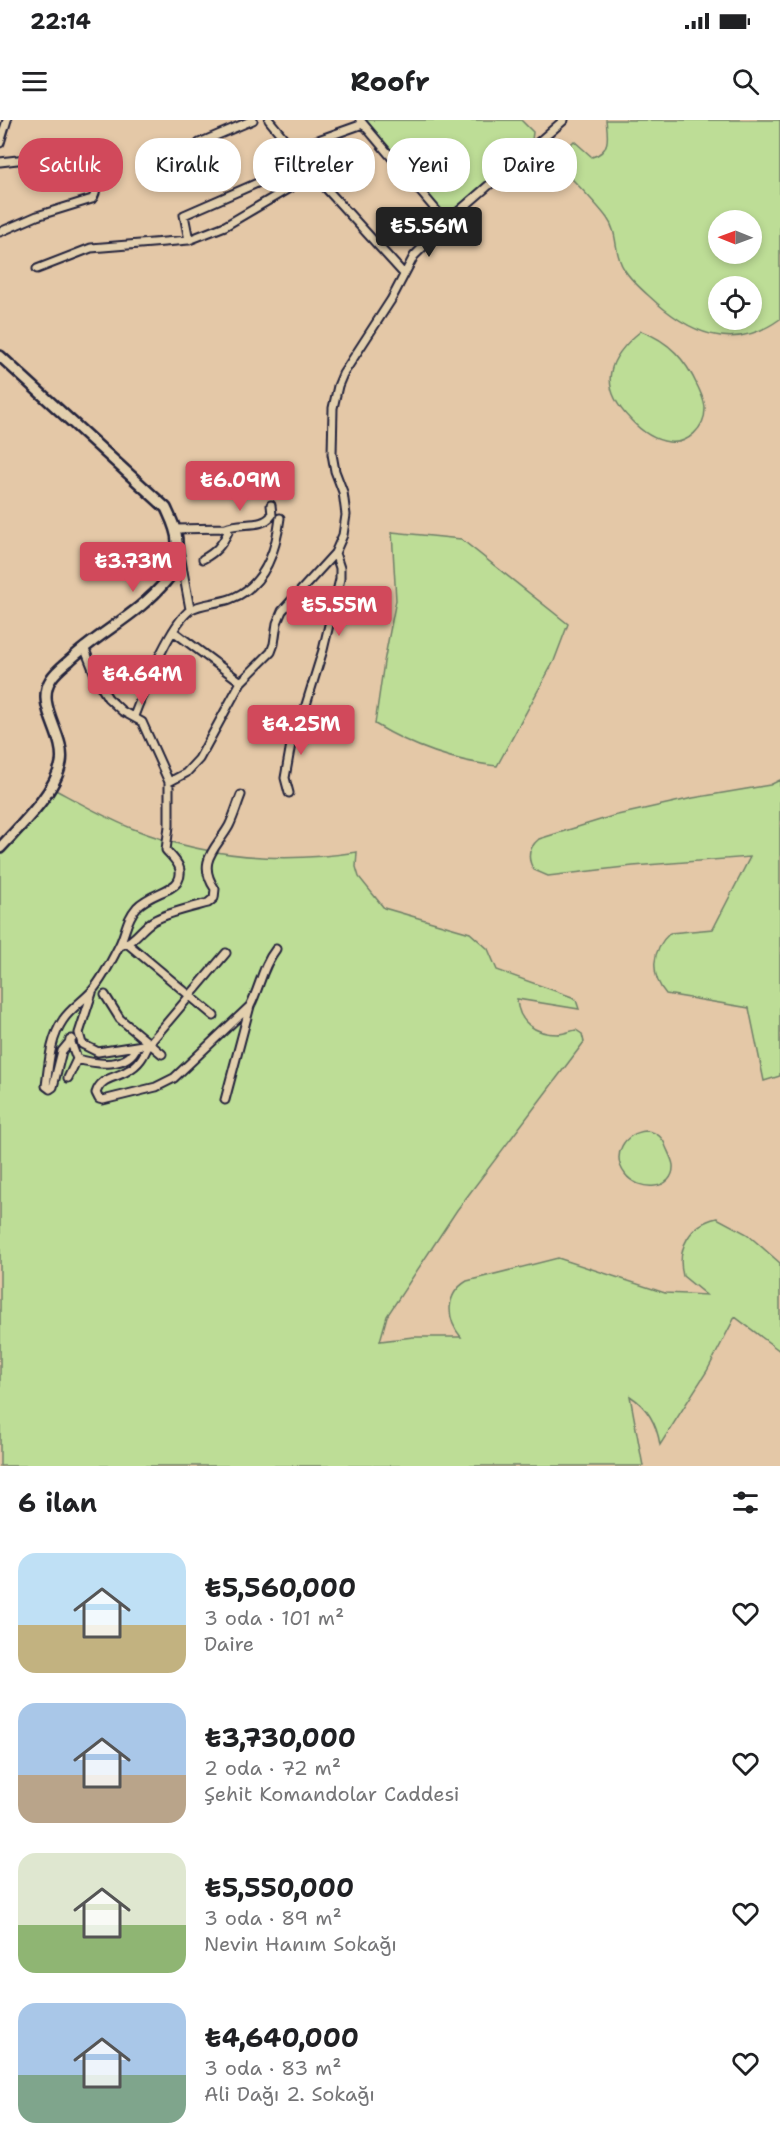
<!DOCTYPE html>
<html lang="tr">
<head>
<meta charset="utf-8">
<style>
	body { margin:0; font-family:"Shantell Sans",sans-serif; background:#f6f6f6; color:#202124; height:100vh; display:flex; flex-direction:column; font-size:22px; white-space:nowrap }
	* { box-sizing:border-box; margin:0 }
	p { font-size:20px; color:#757577 }
	.icon { flex:none; width:33px; height:33px; fill:none; stroke:currentColor; stroke-width:2; stroke-linecap:round; stroke-linejoin:round }
	.map { position:relative; height:1346px; overflow:hidden }
	.sheet { display:flex; flex-direction:column; background:#fff; flex:1 }
	.sheet>* { flex:none }
	.guide { position:absolute; left:18px; top:18px; width:744px; height:54px; display:flex; gap:12px }
	.needle { width:39px; rotate:271deg }
	.controls { position:absolute; left:708px; top:90px; display:grid; gap:12px }
	.controls a { display:grid; place-items:center; width:54px; height:54px; border-radius:50%; background:#fff; box-shadow:0 3px 9px #0003; font-size:30px }
	.price { position:absolute; translate:-50% -51px; padding:0 14px; border-radius:6px; background:#d1495b; color:#fff; font-size:20px; line-height:39px; filter:drop-shadow(0 2px 3px #0008) }
	.price::after { content:''; position:absolute; left:50%; top:36px; width:18px; height:14px; margin-left:-9px; background:inherit; clip-path:polygon(0 0,100% 0,50% 100%) }
	.price.on { background:#222; color:#fff }
	ul { padding:0; list-style:none }
	li { display:flex; align-items:center; gap:18px; height:150px; padding:0 18px }
	li span { display:grid; place-items:center; flex:none; width:168px; height:120px; border-radius:18px; color:#555 }
	li>.icon { margin-inline-start:auto }
	span .icon { width:72px; height:72px; fill:#fffc; stroke-width:1 }
	li b { font-size:26px }
	h2 { display:flex; justify-content:space-between; align-items:center; height:72px; padding:0 18px; font-size:26px }
	.pill { padding:0 21px; border-radius:24px; background:#fff; box-shadow:0 3px 9px #0003; font-size:21px; line-height:54px }
	.pill.on { background:#d1495b; color:#fff }
	.status { display:flex; justify-content:space-between; align-items:center; height:42px; padding:0 30px; background:#fff; direction:ltr }
	.status svg { height:16px; fill:currentColor }
	header { display:flex; justify-content:space-between; align-items:center; height:78px; padding:0 18px; background:#fff; font-size:27px; font-weight:700 }
	.map>svg:first-child { display:block }
</style>
</head>
<body>
<div class="status"><b>22:14</b><svg viewBox="0 0 49 12"><path d="M0 12V9h3v3zM5 12V6h3v6zM10 12V3h3v9zM15 12V0h3v12zM26 1h20v11H26zM47 4h2v5h-2z"/></svg></div>
<header><svg class="icon" aria-label="menu" viewBox="0 0 24 24"><path d="M4 6h16M4 12h16M4 18h16"/></svg>Roofr<svg class="icon" aria-label="search" viewBox="0 0 24 24"><circle cx="10" cy="10" r="6"/><path d="M15 15l6 6"/></svg></header>
<div class="map">
<svg width="780" height="1346" viewBox="0 0 780 1346">
	<rect width="100%" height="100%" fill="#e4c8a7"/>
	<filter id="ink" filterUnits="userSpaceOnUse"><feTurbulence type="fractalNoise" baseFrequency=".0167" numOctaves="2"/><feDisplacementMap in="SourceGraphic" scale="12" xChannelSelector="R" yChannelSelector="G"/><feConvolveMatrix kernelMatrix="1 2 1 2 8 2 1 2 1" color-interpolation-filters="sRGB"/></filter>
	<g filter="url(#ink)">
		<!-- green -->
		<path fill="#bddd96" stroke="#708068" stroke-width="1.5" fill-rule="evenodd" d="M366,0H521L533,12L532,20L529,24L442,100L410,54Z
			M606,0H780V199C732,234 687,212 649,176C640,168 630,159 624,149C613,133 619,114 607,98C591,77 571,59 554,40L574,21L592,37C611,32 608,16 606,0ZM718,100H752V134H718ZM718,166H752V200H718Z
			M641,211C669,221 686,240 698,267C701,274 705,281 705,289C705,307 688,325 669,322C654,320 640,310 630,299C598,266 607,238 641,211Z
			M392,412L461,419L568,504L554,541L497,646C452,641 413,627 375,604L384,542L396,480Z
			M780,660V956L764,961L749,888L666,874C650,855 651,830 670,813L713,809L750,737L633,746L548,756L534,750C527,739 528,728 539,719L613,696L693,678L770,665Z
			M52,668C78,682 104,697 131,708C203,737 280,744 357,732L356,747L359,757L384,788L470,813L488,829L497,850L572,877L576,880L579,889L517,879C518,902 535,914 557,914C564,914 570,911 576,910L582,914L584,922L457,1090L387,1196L380,1221L413,1217H461C446,1199 445,1174 467,1161L558,1138L665,1173L706,1175L683,1156C676,1128 690,1104 717,1098L747,1114L780,1143V1231L735,1197L707,1251L660,1325C657,1305 647,1287 630,1276L643,1346H0V729Z
			M646,1011C657,1012 663,1017 666,1027C668,1032 672,1039 673,1045C675,1071 638,1072 625,1054C611,1035 624,1013 646,1011Z"/>
		<g fill="none" stroke-linecap="round" stroke-linejoin="round">
			<defs>
				<path id="minor" d="M269,0L313,54L404,154
					M360,0L447,103
					M0,23L7,0
					M199,23L253,0
					M293,29L363,4
					M0,42L35,38L87,27C96,33 100,72 92,79L37,96L0,112
					M189,120L184,95L303,43
					M37,149L91,128L189,120L225,106L313,54
					M175,409L226,408C241,401 262,409 272,395L271,385
					M179,430L190,489
					M203,439C216,432 222,425 228,412L226,408
					M173,511L241,562
					M134,596C144,570 169,506 190,490C198,484 219,483 230,479C265,467 276,431 280,398
					M169,662L186,653L199,639L241,562L271,532L274,524L277,503L282,491L335,433L343,415L346,395L343,372L335,351L332,334L333,288L338,266L343,254L391,180L414,136L458,92L564,0
					M289,673L285,658L291,624L301,601L323,530L340,459V448L335,433
					M128,824L214,896
					M119,826C135,822 140,809 153,801C166,793 193,787 208,783L214,778L215,769C196,741 216,729 229,706C234,696 237,685 241,675
					M92,873L79,913L82,924L98,932L149,924
					M105,875L120,899L162,934
					M250,886C260,867 262,847 276,829
					M70,920L77,939C96,944 128,949 137,926
					M68,958L77,939
					M50,969L46,966C49,944 50,919 63,900C70,889 83,881 92,871C102,859 111,842 118,828C126,814 125,801 137,787C149,774 173,771 178,761C185,748 174,739 166,730L169,706V662L142,602L122,591L108,578L98,562L84,527
					M50,969L53,967L62,931L72,919
					M225,980L250,886L174,958L156,967L103,980L99,979L96,973C101,957 114,959 127,951C139,945 144,936 149,924L226,833"/>
				<path id="secondary" d="M0,236L166,388C171,399 177,410 177,422C178,436 175,451 166,461C140,493 100,512 70,540C64,545 55,552 51,559C34,585 66,615 61,643C55,673 20,706 0,728"/>
			</defs>
			<!-- minor casing -->
			<use href="#minor" stroke="#22223b" stroke-width="11"/>
			<!-- secondary casing -->
			<use href="#secondary" stroke="#22223b" stroke-width="14"/>
			<!-- minor -->
			<use href="#minor" stroke="#e3d0ae" stroke-width="7"/>
			<!-- secondary -->
			<use href="#secondary" stroke="#e3d0ae" stroke-width="9"/>
		</g>
	</g>
</svg>
<div class="controls">
<a><svg class="needle" viewBox="-14 -14 28 28"><path d="M0-13l5 13h-10z" fill="#e53935"/><path d="M0 13l5-13h-10z" fill="#757577"/></svg></a>
<a><svg class="icon" aria-label="locate" viewBox="0 0 24 24"><circle cx="12" cy="12" r="6"/><path d="M12 2v4M12 18v4M2 12h4M18 12h4"/></svg></a>
</div>
<b class="price on" style="left:429px;top:138px">₺5.56M</b>
<b class="price" style="left:240px;top:392px">₺6.09M</b>
<b class="price" style="left:133px;top:473px">₺3.73M</b>
<b class="price" style="left:339px;top:517px">₺5.55M</b>
<b class="price" style="left:142px;top:586px">₺4.64M</b>
<b class="price" style="left:301px;top:636px">₺4.25M</b>
<div class="guide">
<a class="pill on">Satılık</a>
<a class="pill">Kiralık</a>
<a class="pill">Filtreler</a>
<a class="pill">Yeni</a>
<a class="pill">Daire</a>
</div>
</div>
<section class="sheet">
<h2>6 ilan<svg class="icon" aria-label="filters" viewBox="0 0 24 24"><path d="M4 7h16M4 17h16"/><circle cx="9" cy="7" r="2"/><circle cx="15" cy="17" r="2"/></svg></h2>
<ul>
<li><span style="background:linear-gradient(#bfe0f5 60%,#c2b280 0)"><svg class="icon" aria-label="home" viewBox="0 0 24 24"><path d="M3 11l9-7 9 7M6 9v11h12V9"/></svg></span><div><b>₺5,560,000</b><p>3 oda · 101 m²</p><p>Daire</p></div><svg class="icon" aria-label="heart" viewBox="0 0 24 24"><path d="M12 20l-8-8c-3-5 5-10 8-4 3-6 11-1 8 4z"/></svg></li>
<li><span style="background:linear-gradient(#a9c7e8 60%,#b9a48a 0)"><svg class="icon" aria-label="home" viewBox="0 0 24 24"><path d="M3 11l9-7 9 7M6 9v11h12V9"/></svg></span><div><b>₺3,730,000</b><p>2 oda · 72 m²</p><p>Şehit Komandolar Caddesi</p></div><svg class="icon" aria-label="heart" viewBox="0 0 24 24"><path d="M12 20l-8-8c-3-5 5-10 8-4 3-6 11-1 8 4z"/></svg></li>
<li><span style="background:linear-gradient(#dfe7d0 60%,#8fb573 0)"><svg class="icon" aria-label="home" viewBox="0 0 24 24"><path d="M3 11l9-7 9 7M6 9v11h12V9"/></svg></span><div><b>₺5,550,000</b><p>3 oda · 89 m²</p><p>Nevin Hanım Sokağı</p></div><svg class="icon" aria-label="heart" viewBox="0 0 24 24"><path d="M12 20l-8-8c-3-5 5-10 8-4 3-6 11-1 8 4z"/></svg></li>
<li><span style="background:linear-gradient(#a9c7e8 60%,#7fa58c 0)"><svg class="icon" aria-label="home" viewBox="0 0 24 24"><path d="M3 11l9-7 9 7M6 9v11h12V9"/></svg></span><div><b>₺4,640,000</b><p>3 oda · 83 m²</p><p>Ali Dağı 2. Sokağı</p></div><svg class="icon" aria-label="heart" viewBox="0 0 24 24"><path d="M12 20l-8-8c-3-5 5-10 8-4 3-6 11-1 8 4z"/></svg></li>
</ul>
</section>
</body>
</html>
